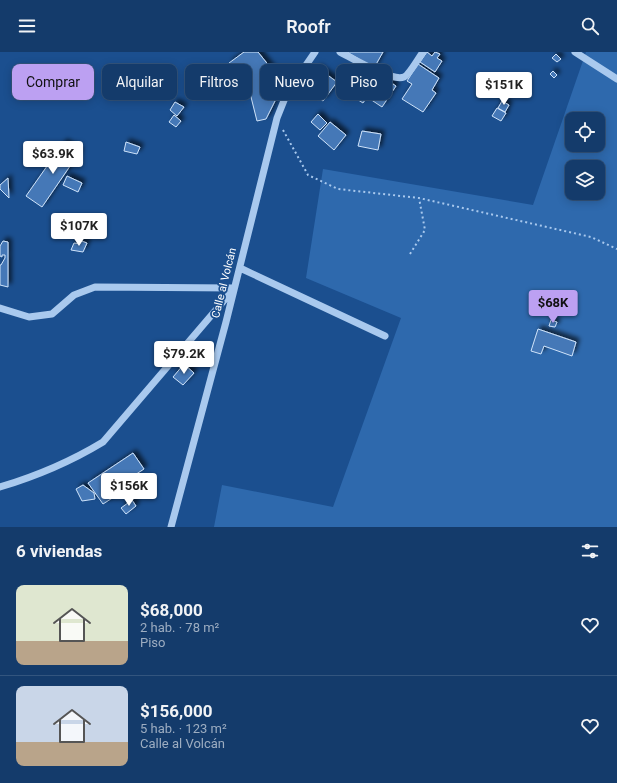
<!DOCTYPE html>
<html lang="es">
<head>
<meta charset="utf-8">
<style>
	body { margin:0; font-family:Roboto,sans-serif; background:#214673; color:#f1f3f6; height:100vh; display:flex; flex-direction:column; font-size:15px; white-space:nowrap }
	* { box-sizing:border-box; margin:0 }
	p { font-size:13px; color:#9dadc1 }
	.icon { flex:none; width:22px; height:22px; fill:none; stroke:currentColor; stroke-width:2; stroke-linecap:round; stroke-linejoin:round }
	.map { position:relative; height:475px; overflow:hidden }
	.drawer { display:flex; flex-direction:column; background:#143b6b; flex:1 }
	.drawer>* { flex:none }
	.hud { position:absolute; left:12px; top:12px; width:400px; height:36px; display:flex; gap:8px }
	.tools { position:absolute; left:565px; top:60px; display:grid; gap:8px }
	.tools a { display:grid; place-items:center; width:40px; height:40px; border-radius:8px; background:#143b6b; box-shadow:0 2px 10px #0003,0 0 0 1px #33557e; font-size:20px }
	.price { position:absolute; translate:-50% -34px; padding:0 9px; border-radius:4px; background:#fff; color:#222; font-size:13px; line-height:26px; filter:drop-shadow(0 1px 2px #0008) }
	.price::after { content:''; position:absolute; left:50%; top:24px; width:12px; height:9px; margin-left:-6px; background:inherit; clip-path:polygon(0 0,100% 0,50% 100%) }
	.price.current { background:#bca0f2; color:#111 }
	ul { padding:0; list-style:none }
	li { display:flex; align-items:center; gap:12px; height:100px; padding:0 16px }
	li+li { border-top:1px solid #33557e }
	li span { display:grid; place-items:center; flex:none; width:112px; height:80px; border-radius:8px; color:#555 }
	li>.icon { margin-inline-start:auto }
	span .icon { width:48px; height:48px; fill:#fffc; stroke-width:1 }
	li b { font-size:17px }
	h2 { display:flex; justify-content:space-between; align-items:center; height:48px; padding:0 16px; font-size:17px }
	.tag { padding:0 14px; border-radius:8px; background:#143b6b; box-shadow:0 2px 10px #0003,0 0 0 1px #33557e; font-size:14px; line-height:36px }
	.tag.current { background:#bca0f2; color:#111 }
	header { display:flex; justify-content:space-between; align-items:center; height:52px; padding:0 16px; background:#143b6b; font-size:18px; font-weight:600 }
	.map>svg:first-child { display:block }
</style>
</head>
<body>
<header><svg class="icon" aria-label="menu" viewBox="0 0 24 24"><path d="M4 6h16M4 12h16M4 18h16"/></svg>Roofr<svg class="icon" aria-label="search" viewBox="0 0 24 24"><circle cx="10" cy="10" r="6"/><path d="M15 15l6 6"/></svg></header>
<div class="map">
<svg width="617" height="475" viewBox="0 0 617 475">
	<defs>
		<filter id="shadow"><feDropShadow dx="3.5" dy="-3.5" stdDeviation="2" flood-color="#0009"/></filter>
	</defs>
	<rect width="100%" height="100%" fill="#1b4f8f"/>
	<!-- green -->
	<path fill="#2e69ad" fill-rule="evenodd" d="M586,0H617V475H214L222,433L333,455L401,266L306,226L323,117L533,153ZM572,67H598V93H572ZM572,115H598V141H572Z"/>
	<!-- building -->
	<path fill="#4478b7" stroke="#cfe3fa" filter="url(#shadow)" d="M244,0H258L274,20L289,21L266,67L257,69L249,37L229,11Z
		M347,0H383L374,16Z
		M427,0L432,4L435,0L440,2L437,6L442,9L435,20L420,10Z
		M556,2L561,7L557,10L552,6Z
		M418,12L439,26L432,38L436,41L423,60L402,47L412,32L407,29Z
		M318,16L337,30L323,49L304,35Z
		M373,19L396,34L382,55L367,45L363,51L355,46Z
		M553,19L557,23L554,26L550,22Z
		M78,25L89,31L81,44L70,37Z
		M502,49L509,53L505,60L498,56Z
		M175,50L184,55L177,64L170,58Z
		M497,56L506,61L501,69L492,64Z
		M318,62L327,71L320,78L311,70Z
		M174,63L181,69L176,75L169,70Z
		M330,70L346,83L334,98L318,84Z
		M362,79L381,82L378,98L358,94Z
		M64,90L79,101L42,155L26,144Z
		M126,90L140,95L137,102L124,99Z
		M67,124L82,131L78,140L63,133Z
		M8,126L9,146L0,137V133Z
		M57,168L63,170L58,179L54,177Z
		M79,188L87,191L83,200L71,198L74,191L80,192Z
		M3,189L8,190V235L0,233V213H1L5,206V203H2V205L0,204V194Z
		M551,268L557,270L555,275L549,274Z
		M538,277L576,290L572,304L544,294L541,302L531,299Z
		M184,312L194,321L183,333L173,325Z
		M133,401L144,417L127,428L131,434L103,452L88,431Z
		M83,433L94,441L95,447L82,449L76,437Z
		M132,448L136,454L126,462L121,456Z"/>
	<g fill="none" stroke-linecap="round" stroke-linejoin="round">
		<!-- path -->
		<path stroke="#a9c9ee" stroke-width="2" stroke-dasharray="2 3" stroke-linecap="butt" d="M283,78L308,123L338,137L419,146L591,185L617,197
			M410,202L425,178L419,146"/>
		<!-- minor -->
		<path stroke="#a9c9ee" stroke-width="7" d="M340,0C352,6 391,30 404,25C409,23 419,5 423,0
			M575,0L617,27
			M240,216L385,284
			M0,256L29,265L52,262L74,243L95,235L234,236
			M0,435C37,424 70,410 103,390L233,238
			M171,475L226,270L277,66L287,41L315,0"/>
	</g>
	<g text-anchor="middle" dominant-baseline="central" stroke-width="3.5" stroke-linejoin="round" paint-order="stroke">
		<!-- street labels -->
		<g font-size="11" fill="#fff" stroke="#1b4f8f">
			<text transform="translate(224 231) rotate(-76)">Calle al Volcán</text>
		</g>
	</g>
</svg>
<div class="tools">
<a><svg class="icon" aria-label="locate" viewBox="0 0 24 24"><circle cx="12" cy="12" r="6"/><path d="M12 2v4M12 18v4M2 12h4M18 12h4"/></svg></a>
<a><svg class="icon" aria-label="layers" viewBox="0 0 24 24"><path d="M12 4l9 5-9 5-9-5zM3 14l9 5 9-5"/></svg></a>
</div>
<b class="price" style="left:504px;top:54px">$151K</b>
<b class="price" style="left:53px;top:123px">$63.9K</b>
<b class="price" style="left:79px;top:195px">$107K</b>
<b class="price current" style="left:553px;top:272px">$68K</b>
<b class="price" style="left:184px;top:323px">$79.2K</b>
<b class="price" style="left:129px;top:455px">$156K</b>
<div class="hud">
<a class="tag current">Comprar</a>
<a class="tag">Alquilar</a>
<a class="tag">Filtros</a>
<a class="tag">Nuevo</a>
<a class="tag">Piso</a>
</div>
</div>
<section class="drawer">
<h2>6 viviendas<svg class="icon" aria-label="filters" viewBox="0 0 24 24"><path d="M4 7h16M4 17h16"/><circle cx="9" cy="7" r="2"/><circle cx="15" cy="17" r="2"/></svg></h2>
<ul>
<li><span style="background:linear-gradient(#dfe7d0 70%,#b9a48a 0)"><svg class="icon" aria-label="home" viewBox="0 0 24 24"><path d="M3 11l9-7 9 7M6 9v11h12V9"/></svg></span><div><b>$68,000</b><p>2 hab. · 78 m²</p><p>Piso</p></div><svg class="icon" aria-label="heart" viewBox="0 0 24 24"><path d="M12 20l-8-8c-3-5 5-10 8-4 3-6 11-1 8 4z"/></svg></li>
<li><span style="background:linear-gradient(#c9d6e8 70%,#b9a48a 0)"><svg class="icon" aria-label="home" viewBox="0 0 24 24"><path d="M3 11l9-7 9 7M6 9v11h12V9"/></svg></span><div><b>$156,000</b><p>5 hab. · 123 m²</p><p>Calle al Volcán</p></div><svg class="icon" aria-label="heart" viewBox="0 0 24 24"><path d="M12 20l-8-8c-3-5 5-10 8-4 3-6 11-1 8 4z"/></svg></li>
</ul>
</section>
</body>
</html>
